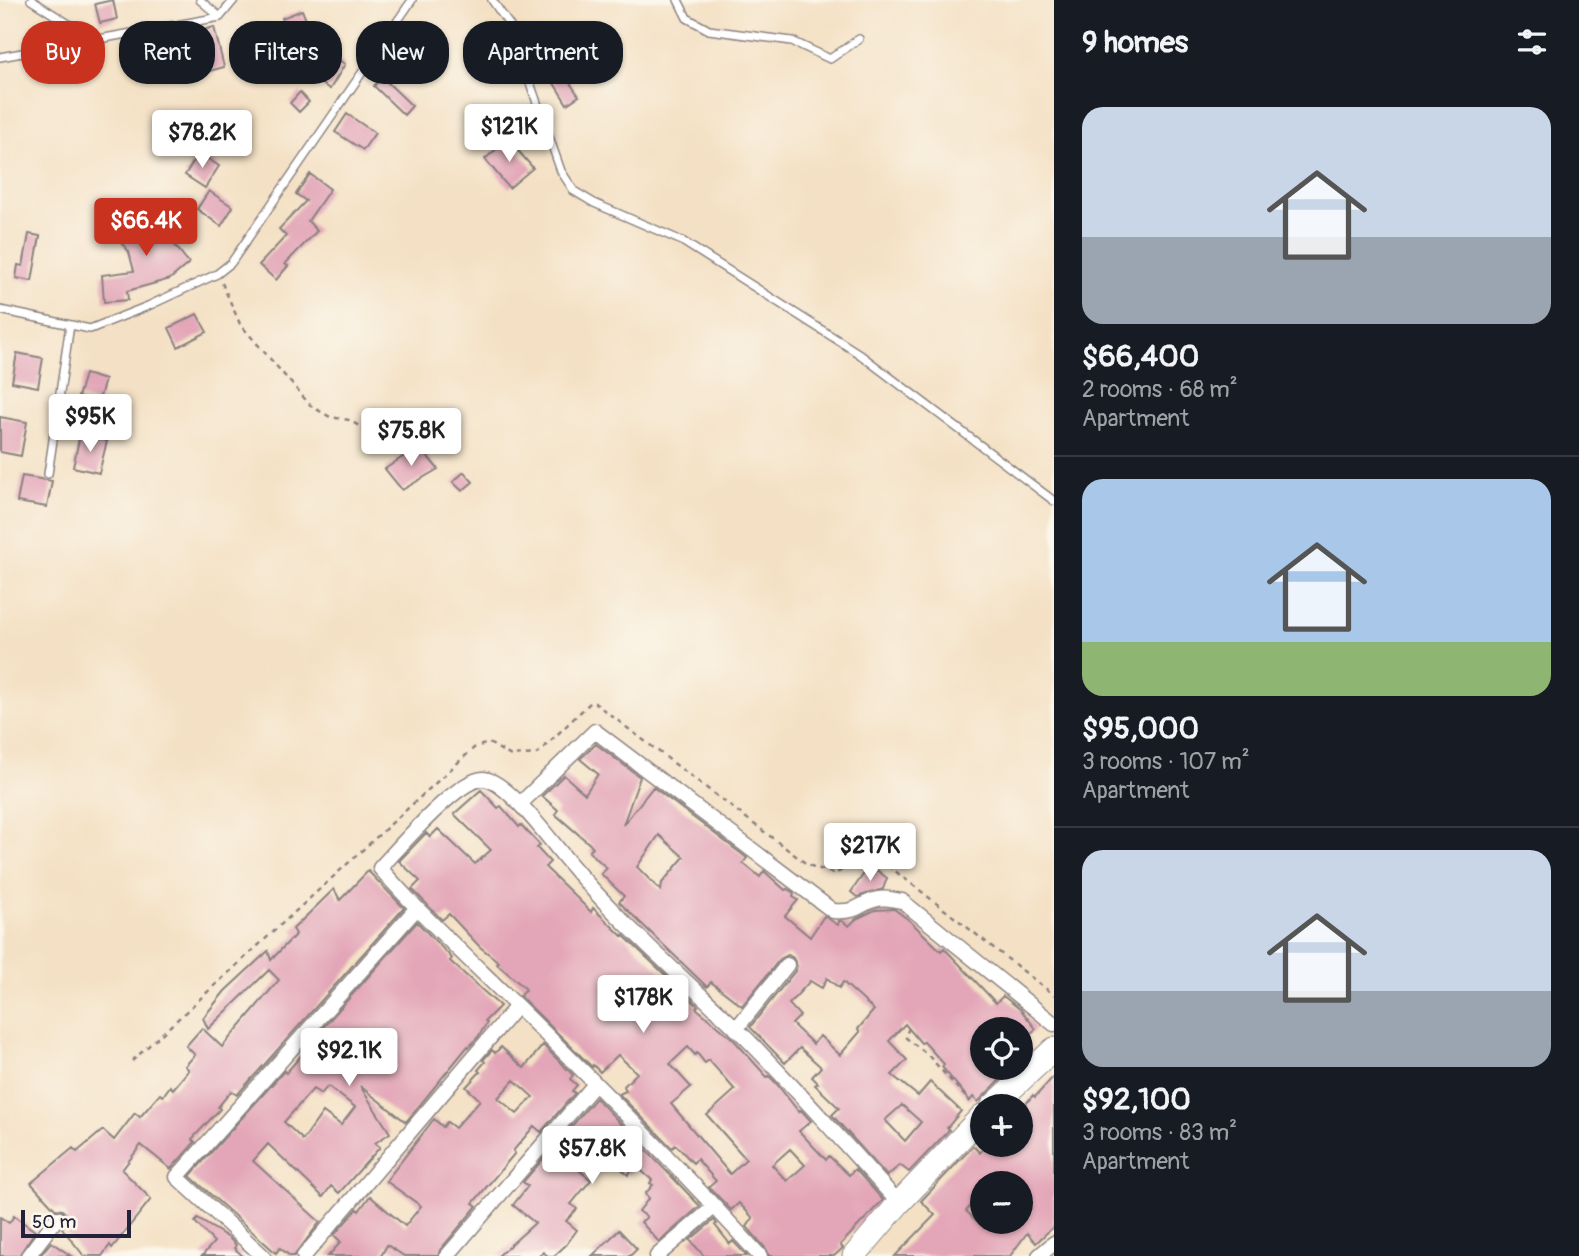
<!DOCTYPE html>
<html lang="en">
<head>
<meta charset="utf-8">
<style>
	body { margin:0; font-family:Pangolin,sans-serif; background:#242831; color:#f1f3f6; height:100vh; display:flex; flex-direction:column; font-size:26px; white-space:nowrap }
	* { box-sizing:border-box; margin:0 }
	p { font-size:23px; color:#9ea1a6 }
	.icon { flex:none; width:38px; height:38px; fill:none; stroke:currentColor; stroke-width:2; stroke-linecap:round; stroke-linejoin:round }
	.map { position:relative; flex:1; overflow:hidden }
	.drawer { display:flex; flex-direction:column; background:#171b24; width:525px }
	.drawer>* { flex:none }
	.top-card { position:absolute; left:21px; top:21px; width:665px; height:63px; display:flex; gap:14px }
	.tools { position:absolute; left:970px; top:1017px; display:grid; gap:14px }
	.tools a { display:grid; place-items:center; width:63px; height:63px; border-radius:50%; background:#171b24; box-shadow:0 2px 5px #0004; font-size:35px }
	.scale { position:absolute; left:21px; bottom:18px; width:110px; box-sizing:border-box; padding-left:7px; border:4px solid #22223b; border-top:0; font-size:19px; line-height:24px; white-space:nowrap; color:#22223b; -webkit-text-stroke:5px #fbf7ec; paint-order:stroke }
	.price { position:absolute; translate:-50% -60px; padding:0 16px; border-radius:7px; background:#fff; color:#222; font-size:23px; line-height:46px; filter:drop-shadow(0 2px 4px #0008) }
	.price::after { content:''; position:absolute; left:50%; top:42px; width:21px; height:16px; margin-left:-10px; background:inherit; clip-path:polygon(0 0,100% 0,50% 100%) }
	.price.active { background:#c8321e; color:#fff }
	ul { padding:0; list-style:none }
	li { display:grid; align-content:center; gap:14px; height:371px; padding:0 28px }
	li+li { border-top:2px solid #363941 }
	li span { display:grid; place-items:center; height:217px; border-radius:21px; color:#555 }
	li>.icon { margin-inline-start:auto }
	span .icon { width:126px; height:126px; fill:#fffc; stroke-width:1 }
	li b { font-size:30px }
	h2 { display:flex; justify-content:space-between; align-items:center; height:84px; padding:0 28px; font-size:30px }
	.chip { padding:0 24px; border-radius:28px; background:#171b24; box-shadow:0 2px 5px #0004; font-size:24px; line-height:63px }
	.chip.active { background:#c8321e; color:#fff }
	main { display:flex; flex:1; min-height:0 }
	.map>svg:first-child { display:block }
</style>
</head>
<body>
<main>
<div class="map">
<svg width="1054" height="1256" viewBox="0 0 1054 1256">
	<rect width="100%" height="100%" fill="#fbf7ec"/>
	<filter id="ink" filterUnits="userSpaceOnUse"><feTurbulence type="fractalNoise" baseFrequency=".0143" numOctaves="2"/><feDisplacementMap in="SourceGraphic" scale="14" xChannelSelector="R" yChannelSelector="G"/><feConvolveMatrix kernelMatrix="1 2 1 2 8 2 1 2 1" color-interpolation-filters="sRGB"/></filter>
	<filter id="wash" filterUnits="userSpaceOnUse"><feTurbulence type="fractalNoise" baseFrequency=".00686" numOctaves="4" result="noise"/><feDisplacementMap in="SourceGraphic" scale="28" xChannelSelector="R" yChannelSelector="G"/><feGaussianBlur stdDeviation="1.57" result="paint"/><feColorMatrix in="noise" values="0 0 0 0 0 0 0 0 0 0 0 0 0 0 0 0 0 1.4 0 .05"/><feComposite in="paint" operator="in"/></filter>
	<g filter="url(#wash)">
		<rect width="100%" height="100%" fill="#f4e1c5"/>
		<g id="blocks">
			<!-- building -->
			<path fill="#e3a6b8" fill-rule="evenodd" d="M113,0L117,19L100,23L95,4Z
				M302,10L311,32L291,40L282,18Z
				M214,27L224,67L206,72L196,32Z
				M324,47L334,53L332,56L345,64L330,89L307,75Z
				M563,73L579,96L567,104L552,80Z
				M382,77L412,106L404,115L374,86Z
				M300,92L309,102L299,112L290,103Z
				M347,114L375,133L363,150L335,132Z
				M508,139L533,168L509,188L485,159Z
				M199,153L219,166L205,188L185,175Z
				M310,174L330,189L308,221L317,231L285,264L288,266L276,280L259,265L286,236L279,229L306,201L296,194Z
				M209,191L233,207L221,226L197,209Z
				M160,205L172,224L163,230L189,263L170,279L127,291L128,300L104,302L102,275L134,271L129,252L119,239L146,219L145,216Z
				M29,234L40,236L32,281L16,278L18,265L23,266Z
				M197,314L207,332L178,347L169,328Z
				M17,353L43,358L38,387L12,382Z
				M85,374L105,380L98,403L78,397Z
				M0,417L27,422L21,456L0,452Z
				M80,435L107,441L99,473L73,467Z
				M419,446L438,469L402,490L385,469Z
				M464,472L473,482L462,491L453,482Z
				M22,476L52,481L47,507L17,502Z
				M596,744L640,777L623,825L653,787L747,858L743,863L760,877L764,871L785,890L787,889L794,893L793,897L798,900L785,916L810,937L824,916L838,925L839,921H842L849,926L856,919L875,910L894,909L909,920L941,951L944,948L996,1003L1003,996L1021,1010L1036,1029L1020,1042V1029H982V1068H1012L978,1102L973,1097L970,1101L942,1067L944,1064L924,1042L921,1043L905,1024L889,1041L907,1060L892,1075L918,1096L930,1082L961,1111L947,1128L949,1130L909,1172L900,1165L887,1176L832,1115L839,1108L815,1085L818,1083L812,1077L821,1067L800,1048L785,1063L750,1027L795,971L797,966L793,958L788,955L780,959L742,1006L711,982L707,987L619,902L624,896L601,874L607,868L589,852L593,847L555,814L558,810L542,796L564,775L585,794L598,774L580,759ZM659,835L684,857L662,883L661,891L637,867ZM827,978L839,988L843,982L874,1010L858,1029L860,1032L840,1055L820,1036L813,1044L792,1024L800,1016L789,1004L810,981L822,988ZM902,1105L921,1122L905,1141L885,1120Z
				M481,790L498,808L501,806L519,827L521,825L540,845L537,848L550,862L545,867L576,897L591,912L593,908L622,936L623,935L698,1006L696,1008L733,1039L767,1077L769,1076L776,1083L799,1112L801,1110L811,1121L799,1131L826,1160L829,1156L849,1175L855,1169L883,1200L840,1245L843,1248L834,1256H769L767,1250L747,1227L753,1218L739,1203L731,1210L709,1187L716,1181L697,1159L693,1163L676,1145L672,1148L619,1094L626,1091L624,1086L637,1073L618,1055L600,1072L593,1065L592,1067L520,996L526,989L497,964L499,962L480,947L449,914L442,920L412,889L420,881L399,861L426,833L430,837L438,829L475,864L491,850L454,814ZM688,1047L695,1055L697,1053L705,1063L709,1060L735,1090L707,1115L746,1159L730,1174L671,1104L691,1087L670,1064ZM790,1149L805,1165L787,1181L772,1165Z
				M870,865L887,878L883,889L857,897L851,892Z
				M368,871L404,908L237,1095L231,1091L218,1107L220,1109L192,1139L195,1142L171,1169L141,1145L122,1170L151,1199L112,1248L110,1245L102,1256H84L62,1228L66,1220V1214L62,1210L55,1209L31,1183L73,1148L77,1152L103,1130L114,1140L135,1113L140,1117L160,1094L163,1096L170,1086L173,1089L189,1070L185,1066L195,1055L186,1046L202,1028L222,1047L279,980L269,970L208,1029L203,1018L225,991L268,951L271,960L296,934L293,929L334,889L340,900Z
				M417,922L452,958L450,961L500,1006L485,1021L487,1023L478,1037L469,1047L468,1046L406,1122L360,1086L390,1133L375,1143L380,1147L339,1193L331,1186L323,1197L268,1144L253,1161L320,1222L294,1256H290L280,1248L276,1253L190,1176L284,1071L286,1073L311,1044L310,1042ZM328,1086L355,1107L341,1125L323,1112L303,1140L284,1122L313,1089L321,1094Z
				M543,1045L573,1075L570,1079L577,1085L572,1091L575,1093L541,1132L534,1126L513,1151L515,1153L473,1203L477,1206L440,1250L438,1256H404L387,1245L381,1256H328L341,1242L334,1235L357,1209L359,1211L370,1196L405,1226L421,1206L386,1181L434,1119L443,1127L447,1122L455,1128L480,1100L466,1087L480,1072L478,1070L485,1062L483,1060L492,1050L495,1053L501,1047L524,1068ZM514,1080L533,1097L517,1114L498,1098Z
				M1054,1076V1226L1036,1243L1027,1233L1010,1256H895L935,1215L921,1201L973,1146L980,1153L987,1144H1020V1111L1033,1095L1035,1097ZM982,1183H1020V1222H991L984,1228L966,1211L982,1195Z
				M596,1098L700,1206L659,1242L641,1222L647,1217L639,1211L649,1198L645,1194L653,1185L650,1183L652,1180L636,1166L628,1175L616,1164L624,1155L599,1134L574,1166L591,1180L571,1204L577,1209L566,1221L577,1230L566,1245L554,1256H548L543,1252L539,1256H498L535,1223L513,1205L528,1186L523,1182Z
				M14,1216L35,1231L19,1256H0V1217L9,1223Z
				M198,1219L229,1238L236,1245L234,1248L243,1256H202L214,1242L195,1222Z
				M714,1220L717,1224L715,1225L730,1244L733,1241L747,1256H704L690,1240Z
				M619,1230L637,1249L630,1256H592Z
				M51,1242L71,1256H43L41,1254Z"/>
		</g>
	</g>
	<g filter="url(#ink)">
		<use href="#blocks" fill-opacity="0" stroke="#8b8280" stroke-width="2"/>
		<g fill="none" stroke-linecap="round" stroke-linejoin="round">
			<defs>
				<path id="service" d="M31,0L94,40
					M200,0L220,17
					M492,0L510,26L561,171L574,191L594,203L682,241L858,353L1054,501
					M678,0L687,18L709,30L792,41L830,59L859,39
					M0,57L220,17L234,0
					M0,310L90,329L148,306L217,274L231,263L412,0
					M48,474L70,325"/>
				<path id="minor" d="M520,804L595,731L833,911C861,913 858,903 878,899C886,897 894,900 902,901L1054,1024
					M736,1029L787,965
					M28,1256L57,1218
					M263,1256L177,1177L416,909
					M304,1256L517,1006
					M447,1256L595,1084
					M657,1256L715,1206
					M760,1256C681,1169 599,1086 515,1004C469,959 422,916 380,868C398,849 457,779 483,779C506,779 551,841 566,859C619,923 683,977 743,1035C797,1089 847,1147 899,1203
					M1039,1256L1054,1243"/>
				<path id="primary" d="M993,1106L1054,1049
					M854,1256L899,1203L982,1116"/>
			</defs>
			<!-- service casing -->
			<use href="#service" stroke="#8b8280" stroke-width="10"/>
			<!-- minor casing -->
			<use href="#minor" stroke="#8b8280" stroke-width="17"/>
			<!-- primary casing -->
			<use href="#primary" stroke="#8b8280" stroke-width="25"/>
			<!-- path -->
			<path stroke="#8b8280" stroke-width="2.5" stroke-dasharray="5 5" stroke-linecap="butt" d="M222,283L240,324L311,406L330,417L349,420L390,444L393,449
				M909,1028L905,1037L927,1054L970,1102
				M132,1061L475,747L489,743L511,756L537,754L592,701L808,865L835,874L872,853L1054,995"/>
			<!-- service -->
			<use href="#service" stroke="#fff" stroke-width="7"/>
			<!-- minor -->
			<use href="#minor" stroke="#fff" stroke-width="14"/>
			<!-- primary -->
			<use href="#primary" stroke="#fff" stroke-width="23"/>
		</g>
	</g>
</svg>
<div class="tools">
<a><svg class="icon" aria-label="locate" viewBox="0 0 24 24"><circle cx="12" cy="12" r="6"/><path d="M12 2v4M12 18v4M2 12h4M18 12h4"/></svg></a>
<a>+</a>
<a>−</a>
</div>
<div class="scale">50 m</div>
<b class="price" style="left:509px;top:164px">$121K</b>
<b class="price" style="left:202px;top:170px">$78.2K</b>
<b class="price active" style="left:146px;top:258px">$66.4K</b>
<b class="price" style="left:90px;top:454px">$95K</b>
<b class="price" style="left:411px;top:468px">$75.8K</b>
<b class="price" style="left:870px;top:883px">$217K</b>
<b class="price" style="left:643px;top:1035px">$178K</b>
<b class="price" style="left:349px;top:1088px">$92.1K</b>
<b class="price" style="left:592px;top:1186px">$57.8K</b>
<div class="top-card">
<a class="chip active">Buy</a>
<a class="chip">Rent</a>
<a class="chip">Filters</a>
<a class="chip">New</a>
<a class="chip">Apartment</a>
</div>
</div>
<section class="drawer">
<h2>9 homes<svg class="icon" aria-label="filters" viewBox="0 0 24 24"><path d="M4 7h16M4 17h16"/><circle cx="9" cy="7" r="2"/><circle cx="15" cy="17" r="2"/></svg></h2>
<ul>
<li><span style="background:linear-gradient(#c9d6e8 60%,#9aa5b1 0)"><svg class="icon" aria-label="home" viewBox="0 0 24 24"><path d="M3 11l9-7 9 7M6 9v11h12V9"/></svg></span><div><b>$66,400</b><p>2 rooms · 68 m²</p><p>Apartment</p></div></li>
<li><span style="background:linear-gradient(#a9c7e8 75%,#8fb573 0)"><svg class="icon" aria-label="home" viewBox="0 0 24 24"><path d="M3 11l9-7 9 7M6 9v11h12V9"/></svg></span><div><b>$95,000</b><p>3 rooms · 107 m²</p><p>Apartment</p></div></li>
<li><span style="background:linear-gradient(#c9d6e8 65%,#9aa5b1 0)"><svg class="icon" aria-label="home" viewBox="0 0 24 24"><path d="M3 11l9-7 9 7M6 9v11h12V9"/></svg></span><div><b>$92,100</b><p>3 rooms · 83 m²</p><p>Apartment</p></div></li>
</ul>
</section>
</main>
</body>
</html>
